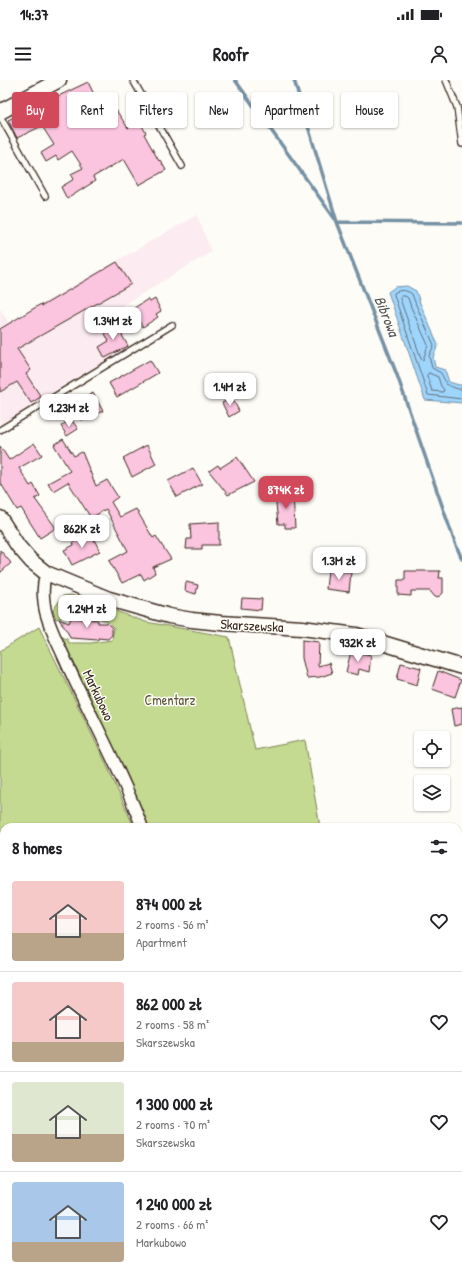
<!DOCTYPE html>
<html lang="en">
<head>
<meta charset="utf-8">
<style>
	body { margin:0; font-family:"Patrick Hand",sans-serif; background:#f2f2f2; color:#202124; height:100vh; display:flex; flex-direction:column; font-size:15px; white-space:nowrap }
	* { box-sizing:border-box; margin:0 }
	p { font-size:13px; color:#757577 }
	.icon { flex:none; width:22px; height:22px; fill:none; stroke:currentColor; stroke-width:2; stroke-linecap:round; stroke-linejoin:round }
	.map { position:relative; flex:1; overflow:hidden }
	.side { position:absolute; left:0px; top:743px; width:462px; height:456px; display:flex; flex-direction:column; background:#fff; border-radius:12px 12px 0 0; box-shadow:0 1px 3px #0004 }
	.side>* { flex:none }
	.top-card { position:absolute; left:12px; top:12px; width:438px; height:36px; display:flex; gap:8px }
	.fabs { position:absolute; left:414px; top:651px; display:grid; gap:8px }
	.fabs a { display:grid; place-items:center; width:36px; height:36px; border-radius:4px; background:#fff; box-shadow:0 1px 3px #0004; font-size:20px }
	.price { position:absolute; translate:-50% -34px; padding:0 9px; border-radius:8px; background:#fff; color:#222; font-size:13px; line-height:26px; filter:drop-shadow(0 1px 2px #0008) }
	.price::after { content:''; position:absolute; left:50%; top:24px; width:12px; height:9px; margin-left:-6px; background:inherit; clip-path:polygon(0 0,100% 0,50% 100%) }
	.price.current { background:#d1495b; color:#fff }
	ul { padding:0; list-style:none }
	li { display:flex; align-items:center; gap:12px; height:100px; padding:0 12px }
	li+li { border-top:1px solid #e0e0e0 }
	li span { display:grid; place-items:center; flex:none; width:112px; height:80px; border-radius:4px; color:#555 }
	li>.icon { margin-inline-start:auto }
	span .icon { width:48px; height:48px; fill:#fffc; stroke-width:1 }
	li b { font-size:17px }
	h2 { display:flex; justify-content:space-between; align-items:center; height:48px; padding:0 12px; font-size:17px }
	.chip { padding:0 14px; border-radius:4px; background:#fff; box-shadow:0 1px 3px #0004; font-size:14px; line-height:36px }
	.chip.current { background:#d1495b; color:#fff }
	.status { display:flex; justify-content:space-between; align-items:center; height:28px; padding:0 20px; background:#fff; direction:ltr }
	.status svg { height:11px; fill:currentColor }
	header { display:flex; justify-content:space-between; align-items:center; height:52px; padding:0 12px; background:#fff; font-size:18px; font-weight:700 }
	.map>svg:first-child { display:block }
</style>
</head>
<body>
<div class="status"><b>14:37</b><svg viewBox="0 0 49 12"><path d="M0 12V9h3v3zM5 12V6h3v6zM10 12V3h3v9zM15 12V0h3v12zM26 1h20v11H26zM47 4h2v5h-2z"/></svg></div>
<header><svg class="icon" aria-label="menu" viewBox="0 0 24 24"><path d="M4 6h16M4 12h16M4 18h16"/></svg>Roofr<svg class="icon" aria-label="person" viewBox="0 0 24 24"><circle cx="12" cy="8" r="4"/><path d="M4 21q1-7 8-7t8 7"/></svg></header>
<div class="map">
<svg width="462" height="1199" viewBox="0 0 462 1199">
	<rect width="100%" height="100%" fill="#fdfcf7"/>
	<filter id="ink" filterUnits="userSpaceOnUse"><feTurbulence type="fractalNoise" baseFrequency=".025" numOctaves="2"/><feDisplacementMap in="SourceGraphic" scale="8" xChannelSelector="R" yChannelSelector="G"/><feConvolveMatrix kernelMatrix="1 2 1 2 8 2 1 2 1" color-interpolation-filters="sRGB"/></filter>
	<g filter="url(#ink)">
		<!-- built -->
		<path fill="#fcebf0" d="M197,135L211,172L110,233L132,270L0,351V229L9,243L62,212Z"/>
		<!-- green -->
		<path fill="#c3da90" stroke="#7f8257" d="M71,515L146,542L229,557L255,670L305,660L320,747H147C123,682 91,621 62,557L67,559L69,563H91L112,560L114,548L107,541L98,538L70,535L56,539L53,530L63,516Z
			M39,547L103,677L134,747H4V927L0,930V571Z
			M462,877V1199H270L269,1195H458V878Z"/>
		<!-- water -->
		<path fill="#9ed5fd" stroke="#7691a4" d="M407,206L416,211L420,223L438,265L433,277L435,287L445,290L449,302L459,305H462V323L425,320L388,212L395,207Z
			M4,977V1048H0V979Z"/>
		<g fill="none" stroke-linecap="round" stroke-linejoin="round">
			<!-- shore -->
			<path stroke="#636e77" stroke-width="1" d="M401,216H405L408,218L411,227L428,265L423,280L421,278L400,219Z
				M429,293L438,297L441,306L444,310L443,312L432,311L427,296Z
				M462,309H458L447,305L441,293L432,288L429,276L434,265L416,225L412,214C407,210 400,209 394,213V215L428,315L462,319"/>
			<!-- stream -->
			<path stroke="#7691a4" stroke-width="3.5" d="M235,0L335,139
				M294,0L337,142L397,295L455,463L462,479
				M337,142L462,143"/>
		</g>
		<!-- building -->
		<path fill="#fbc4df" stroke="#3b2a1e" d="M88,2L105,37L116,30L128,48L140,42L146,53L144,54L159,81L160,80L166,90L139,105L124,79L93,97L95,101L67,119L61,107L74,99L71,94L83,88L72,71L58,80L56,76L46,82L41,73L54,65L42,46L17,58L8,40Z
			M117,182L131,204L17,269L31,290L26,294L41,317L31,323L17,302L0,312V249L41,224L42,226Z
			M148,219L150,222L155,219L161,231L156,234L158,237L143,247L131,230Z
			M115,243L128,266L105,278L99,267L109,261L103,250Z
			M150,280L158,293L117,317L109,303Z
			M93,313L103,331L81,340L72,325Z
			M232,318L239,331L229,337L222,323Z
			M71,339L78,349L67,356L61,346Z
			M63,359L74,376L82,372L96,406L107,400L118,417L111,422L120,437L136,429L153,458L156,456L161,464L171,479L153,487L155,493L144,500L141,494L122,503L109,481L128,471L106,429L91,438L68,402L53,411L48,403L70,391L54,365Z
			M34,363L42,375L19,388L30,406L33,404L40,416L35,419L56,448L40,458L21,428L17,430L0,402V366L9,380Z
			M147,365L156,384L132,397L123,378Z
			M237,377L254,402L228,415L209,391L218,385L220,388Z
			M193,388L202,404L177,417L168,401Z
			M275,413H293L295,448H285V444H278Z
			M219,442V465H202V469H186L187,459H191L190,444Z
			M90,452L100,471L72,485L64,470L74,465L73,462Z
			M0,470L11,483L0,493Z
			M328,490L351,492L349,512L326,509Z
			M405,491H440L439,498H443V513L440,516L435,517L430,511H411V516L398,515V500H405Z
			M186,502L198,505L196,514L185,511Z
			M242,518L262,519L261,530L241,528Z
			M71,538L98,540V543H107L112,548V555L108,559L98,558V560L70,558L68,553L59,539L69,543Z
			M302,560L319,562L318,586L329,583L332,593L320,597L307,598L302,578Z
			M351,571L371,575L369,592L359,589L358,595L346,592Z
			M401,583L421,588L417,605L397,599Z
			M438,591L461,600L455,617L432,609Z
			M462,627V644L454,646L451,629Z"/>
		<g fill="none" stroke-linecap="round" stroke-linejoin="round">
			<defs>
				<path id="service" d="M133,0L182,86
					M446,0L457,27L462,64
					M0,36L45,116
					M0,350L172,245"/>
				<path id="minor" d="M46,493C42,506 43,516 45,529C49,548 60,567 68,586C92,639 122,692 142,747
					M0,1065H4
					M257,1195L259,1199
					M21,1199V1195"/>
				<path id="tertiary" d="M0,32L59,0
					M0,438L18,466L31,481L46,493L109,519L169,536L192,540L221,543L302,548L356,555L462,587"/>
			</defs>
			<!-- service casing -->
			<use href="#service" stroke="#3b2a1e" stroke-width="8"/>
			<!-- minor casing -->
			<use href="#minor" stroke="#3b2a1e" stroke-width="14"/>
			<!-- tertiary casing -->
			<use href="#tertiary" stroke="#3b2a1e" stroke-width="17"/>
			<!-- service -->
			<use href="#service" stroke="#fdfcf7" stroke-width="5.5"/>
			<!-- minor -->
			<use href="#minor" stroke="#fdfcf7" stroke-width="11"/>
			<!-- tertiary -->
			<use href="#tertiary" stroke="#fdfcf7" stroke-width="14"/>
		</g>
	</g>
	<g text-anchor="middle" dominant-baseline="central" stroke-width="3" stroke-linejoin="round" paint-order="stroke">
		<!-- street labels -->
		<g font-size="14" fill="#3b2a1e" stroke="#fdfcf7">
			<text transform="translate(252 545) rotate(3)">Skarszewska</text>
			<text transform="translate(99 615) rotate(65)">Markubowo</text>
		</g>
		<!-- park labels -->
		<g font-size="14" fill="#5d563a" stroke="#fdfcf7">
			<text x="170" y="619">Cmentarz</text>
		</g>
		<!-- water labels -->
		<g font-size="15" font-style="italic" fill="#545556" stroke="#fdfcf7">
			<text transform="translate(387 236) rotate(68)">Bibrowa</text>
		</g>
	</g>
</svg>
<div class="fabs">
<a><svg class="icon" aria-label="locate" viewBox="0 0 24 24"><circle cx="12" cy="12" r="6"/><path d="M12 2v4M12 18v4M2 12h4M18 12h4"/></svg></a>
<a><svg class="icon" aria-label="layers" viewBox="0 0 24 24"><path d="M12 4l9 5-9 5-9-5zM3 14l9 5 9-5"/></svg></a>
</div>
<b class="price" style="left:113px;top:261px">1.34M zł</b>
<b class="price" style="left:230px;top:327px">1.4M zł</b>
<b class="price" style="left:69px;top:348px">1.23M zł</b>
<b class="price current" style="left:286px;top:430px">874K zł</b>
<b class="price" style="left:82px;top:469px">862K zł</b>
<b class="price" style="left:339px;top:501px">1.3M zł</b>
<b class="price" style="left:87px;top:549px">1.24M zł</b>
<b class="price" style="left:358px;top:583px">932K zł</b>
<div class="top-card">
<a class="chip current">Buy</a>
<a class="chip">Rent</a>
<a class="chip">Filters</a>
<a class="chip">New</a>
<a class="chip">Apartment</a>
<a class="chip">House</a>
</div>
<section class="side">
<h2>8 homes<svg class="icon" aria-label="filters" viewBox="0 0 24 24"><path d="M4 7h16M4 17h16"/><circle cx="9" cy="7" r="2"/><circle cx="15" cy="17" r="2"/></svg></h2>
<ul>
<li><span style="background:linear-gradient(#f6c9c9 65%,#b9a48a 0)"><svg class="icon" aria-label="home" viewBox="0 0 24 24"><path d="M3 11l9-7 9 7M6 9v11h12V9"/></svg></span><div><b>874 000 zł</b><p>2 rooms · 56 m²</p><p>Apartment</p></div><svg class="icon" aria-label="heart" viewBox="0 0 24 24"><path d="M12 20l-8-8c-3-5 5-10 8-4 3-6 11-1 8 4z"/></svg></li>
<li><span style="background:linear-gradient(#f6c9c9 75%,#b9a48a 0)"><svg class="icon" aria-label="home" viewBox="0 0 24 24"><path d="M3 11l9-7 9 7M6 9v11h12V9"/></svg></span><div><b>862 000 zł</b><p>2 rooms · 58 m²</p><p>Skarszewska</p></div><svg class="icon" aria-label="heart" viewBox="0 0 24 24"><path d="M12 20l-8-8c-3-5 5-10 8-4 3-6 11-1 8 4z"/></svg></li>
<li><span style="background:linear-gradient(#dfe7d0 65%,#b9a48a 0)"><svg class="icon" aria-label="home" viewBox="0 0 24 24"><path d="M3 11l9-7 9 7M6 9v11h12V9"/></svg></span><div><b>1 300 000 zł</b><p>2 rooms · 70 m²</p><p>Skarszewska</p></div><svg class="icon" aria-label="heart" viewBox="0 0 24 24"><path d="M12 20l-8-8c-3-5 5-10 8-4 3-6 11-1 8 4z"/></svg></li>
<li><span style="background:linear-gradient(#a9c7e8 75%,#b9a48a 0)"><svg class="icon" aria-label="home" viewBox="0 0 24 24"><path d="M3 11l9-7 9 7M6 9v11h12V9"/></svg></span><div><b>1 240 000 zł</b><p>2 rooms · 66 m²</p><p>Markubowo</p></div><svg class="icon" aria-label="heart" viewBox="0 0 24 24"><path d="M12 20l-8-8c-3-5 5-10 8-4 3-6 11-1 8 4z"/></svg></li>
</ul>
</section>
</div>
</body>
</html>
